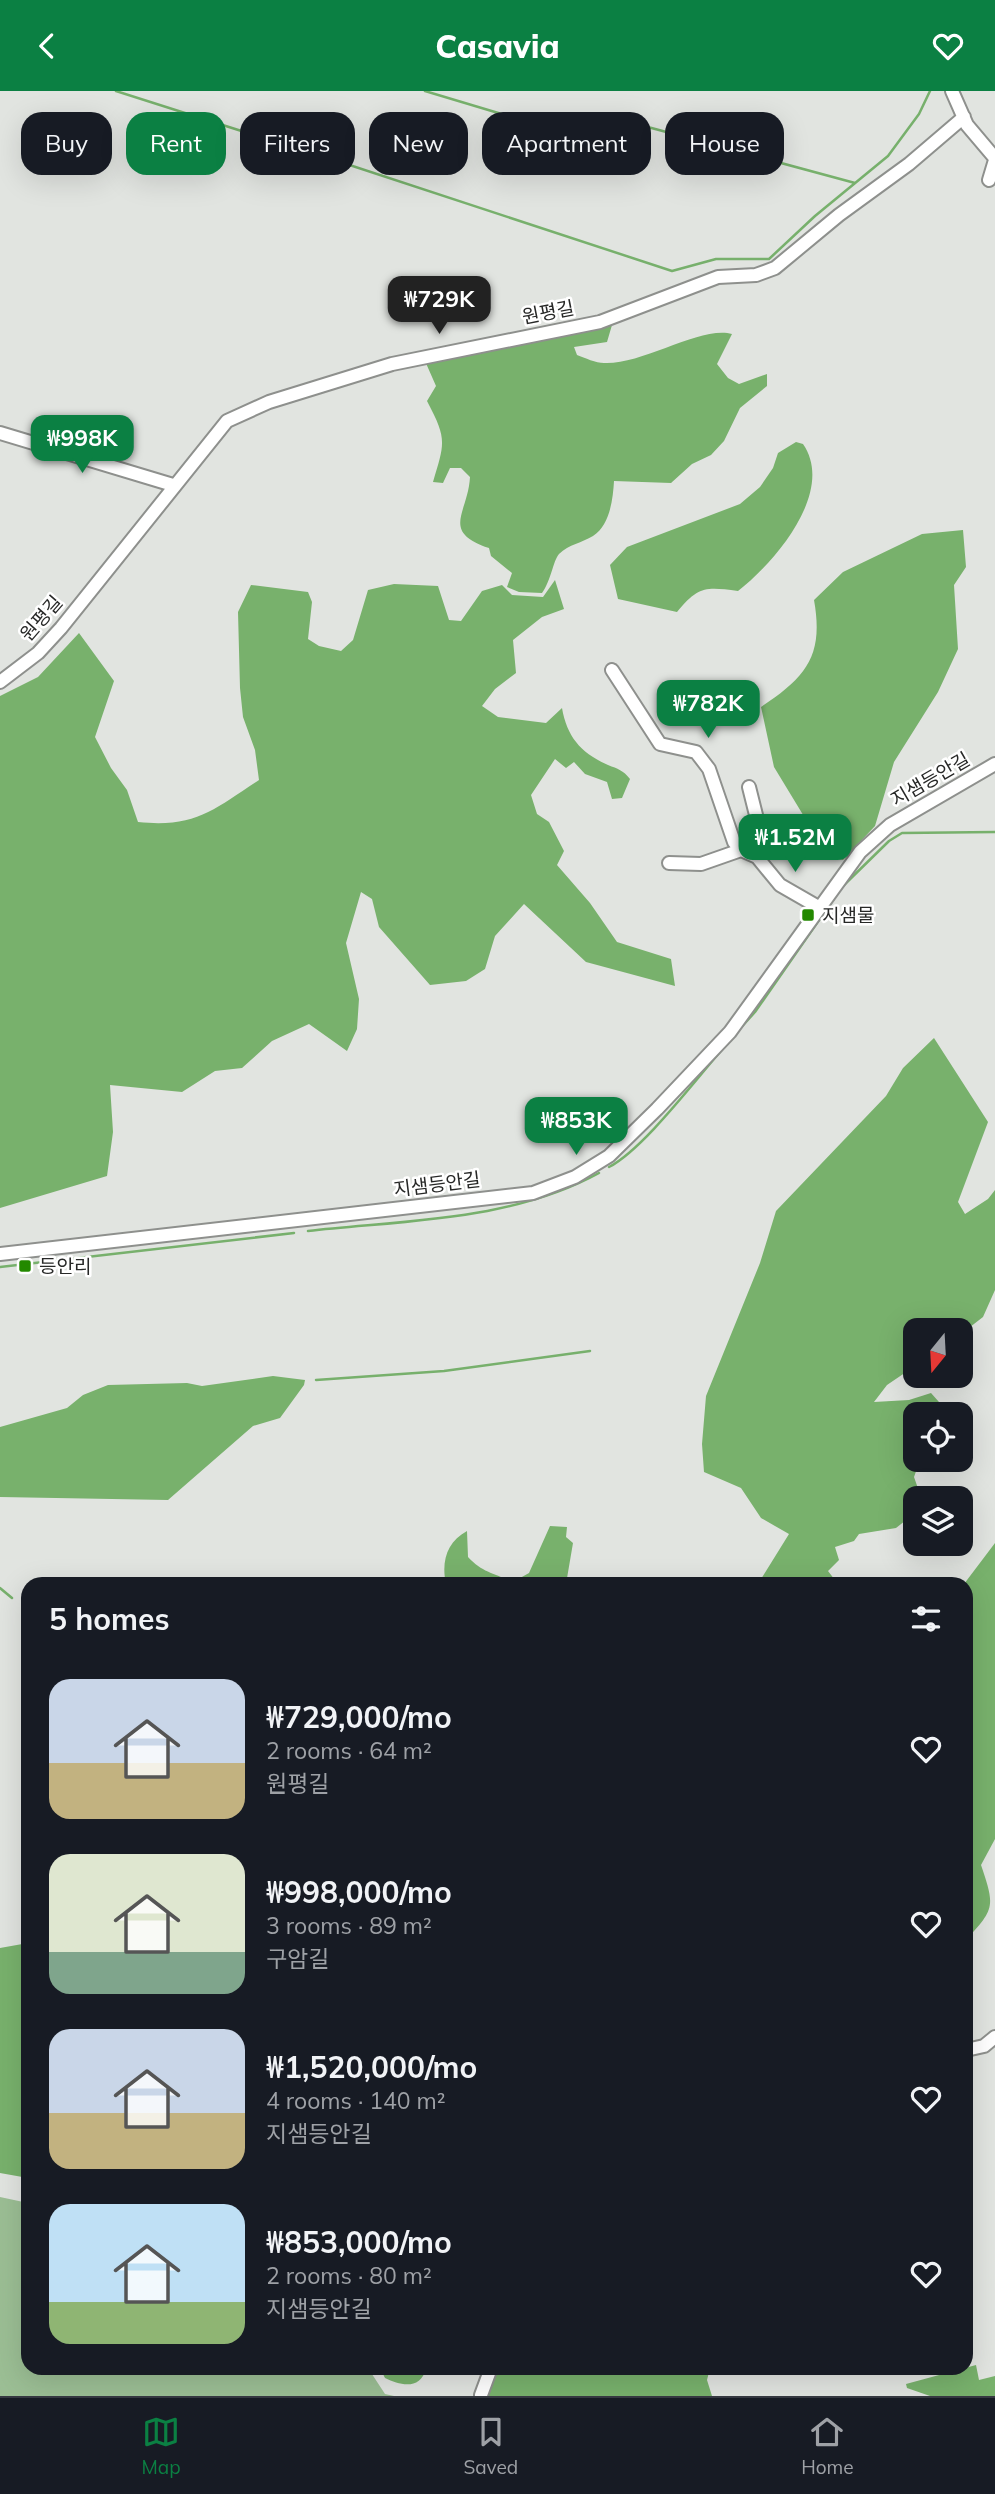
<!DOCTYPE html>
<html lang="en">
<head>
<meta charset="utf-8">
<style>
	body { margin:0; font-family:Mulish,"Noto Sans KR",sans-serif; background:#20242c; color:#f1f3f6; height:100vh; display:flex; flex-direction:column; font-size:26px; white-space:nowrap }
	* { box-sizing:border-box; margin:0 }
	p { font-size:23px; color:#9ea1a6 }
	.icon { flex:none; width:38px; height:38px; fill:none; stroke:currentColor; stroke-width:2; stroke-linecap:round; stroke-linejoin:round }
	.map { position:relative; flex:1; overflow:hidden }
	.details { position:absolute; left:21px; top:1486px; width:952px; height:798px; display:flex; flex-direction:column; background:#171b24; border-radius:21px; box-shadow:0 7px 28px #0002 }
	.details>* { flex:none }
	.top-card { position:absolute; left:21px; top:21px; width:954px; height:63px; display:flex; gap:14px }
	.needle { width:46px; rotate:198deg }
	.controls { position:absolute; left:903px; top:1227px; display:grid; gap:14px }
	.controls a { display:grid; place-items:center; width:70px; height:70px; border-radius:14px; background:#171b24; box-shadow:0 7px 28px #0002; font-size:35px }
	.price { position:absolute; translate:-50% -60px; padding:0 16px; border-radius:14px; background:#0b8043; color:#fff; font-size:23px; line-height:46px; filter:drop-shadow(0 2px 4px #0008) }
	.price::after { content:''; position:absolute; left:50%; top:42px; width:21px; height:16px; margin-left:-10px; background:inherit; clip-path:polygon(0 0,100% 0,50% 100%) }
	.price.active { background:#222; color:#fff }
	ul { padding:0; list-style:none }
	li { display:flex; align-items:center; gap:21px; height:175px; padding:0 28px }
	li span { display:grid; place-items:center; flex:none; width:196px; height:140px; border-radius:21px; color:#555 }
	li>.icon { margin-inline-start:auto }
	span .icon { width:84px; height:84px; fill:#fffc; stroke-width:1 }
	li b { font-size:30px }
	h2 { display:flex; justify-content:space-between; align-items:center; height:84px; padding:0 28px; font-size:30px }
	.pill { padding:0 24px; border-radius:21px; background:#171b24; box-shadow:0 7px 28px #0002; font-size:24px; line-height:63px }
	.pill.active { background:#0b8043; color:#fff }
	header { display:flex; justify-content:space-between; align-items:center; height:91px; padding:0 28px; background:#0b8043; color:#fff; font-size:32px; font-weight:800 }
	.menu { display:flex; justify-content:space-around; align-items:center; height:98px; border-top:2px solid #363941; background:#171b24; font-size:19px; color:#9ea1a6 }
	.menu a { display:grid; justify-items:center; gap:4px }
	.menu .active { color:#0b8043 }
	.map>svg:first-child { display:block }
</style>
</head>
<body>
<header><svg class="icon" aria-label="back" viewBox="0 0 24 24"><path d="M15 5l-7 7 7 7"/></svg>Casavia<svg class="icon" aria-label="heart" viewBox="0 0 24 24"><path d="M12 20l-8-8c-3-5 5-10 8-4 3-6 11-1 8 4z"/></svg></header>
<div class="map">
<svg width="995" height="2305" viewBox="0 0 995 2305">
	<rect width="100%" height="100%" fill="#e1e4e0"/>
	<!-- green -->
	<path fill="#9bbe94" d="M0,2106L28,2112V2277H368L385,2303L394,2305H0Z"/>
	<!-- forest -->
	<path fill="#78b16c" d="M612,234L607,251L574,256L577,264C585,267 596,272 604,272C642,274 702,234 732,243L717,273L728,287L739,293L767,283V295L740,317L724,350L711,364L692,373L671,392L614,390C613,408 610,434 593,445C582,452 569,453 559,463C553,470 551,490 542,502L519,501L507,496L512,482L491,465L489,457C440,440 468,423 470,386L461,377H450L443,392L433,391C445,351 447,348 427,310L436,295L425,270Z
		M796,351L803,353C836,401 774,472 738,500C705,496 699,495 677,521L618,508L610,474L627,456L740,413L760,396L773,377L778,362Z
		M963,439L966,476L954,494L958,558L938,601L894,671L875,735L843,769L828,765L774,676L761,616C806,586 824,565 814,509L843,481L922,443Z
		M555,489L564,518L542,526L513,549L516,582L495,598L482,615L498,626L546,632L562,617C567,646 581,662 608,674C618,678 623,679 630,688L622,707L612,708L607,691L585,683L574,671L566,677L555,668L531,704L537,723L549,731L564,760L557,774L590,812L617,851L671,868L675,895L586,871L524,813L495,845L485,878L466,890L430,894L379,836L372,808L361,801L346,852L359,908L357,938L347,960L309,933L272,950L242,977L215,980L182,1001L110,994L113,1041L107,1085L0,1117V605L38,586L79,542L114,590L95,646L111,677L127,699L138,731C195,737 213,719 259,689L255,659L243,626L240,597L238,521L251,494L308,501L312,511L308,548L319,555L341,560L353,549L368,499L394,493L438,495L449,529L461,530L482,500L502,494L512,504L543,506Z
		M934,947L988,1031L958,1111L965,1123L988,1108L995,1099V1199L983,1226L961,1243V1239H915V1275L887,1294L874,1311L909,1309L931,1302L939,1311L935,1323H915V1368L920,1369L914,1386L921,1406L915,1407V1422L896,1437L859,1443L854,1450L835,1456L839,1469L828,1480L838,1493H758L789,1443L761,1427L741,1397L704,1381L702,1353L706,1305L760,1172L776,1120L886,1005L903,977Z
		M273,1285L305,1289L304,1294L280,1327L253,1335L168,1409L0,1406V1336L67,1317L83,1304L108,1294L187,1292L202,1295Z
		M550,1435L567,1436L566,1446L573,1452L566,1493H446C441,1470 447,1451 467,1440L468,1466C483,1482 494,1482 513,1491L529,1482Z
		M995,1452V1748L981,1774C995,1815 995,1818 966,1849L964,1493Z
		M28,1852V2087L0,2082V1857Z
		M976,2274L979,2289L995,2285V2305H930L907,2297L906,2293Z
		M380,2277H426C421,2299 401,2295 385,2287Z
		M495,2277H710L707,2289L712,2305H484Z"/>
	<g fill="none" stroke-linecap="round" stroke-linejoin="round">
		<!-- stream -->
		<path stroke="#77b06c" stroke-width="2.5" d="M116,0L304,60
			M425,0L505,24L633,32L855,92
			M310,61L672,180L716,168H769L815,125L888,65L919,23L930,0
			M843,795L889,750L902,742L995,741
			M736,942L755,921L833,809
			M609,1076C645,1057 698,985 727,953
			M308,1140C405,1129 512,1130 599,1082
			M0,1176L294,1142
			M316,1289L444,1280L590,1260
			M0,1497L12,1507"/>
		<defs>
			<path id="minor" d="M952,0L967,34L995,67
				M989,89L995,69
				M0,342L173,394
				M612,579L660,653L696,661L709,678L734,751L741,759L757,766L780,794L820,817
				M0,591L38,562L61,537L227,330L269,311L392,273L600,231L718,186L756,184L775,177L839,124L909,73L964,26
				M749,696L756,724L757,766
				M669,772L701,773L741,759
				M0,1163L533,1102L575,1086L609,1065L657,1018L730,941L860,761L890,734L995,673
				M966,1959L984,1955L995,1946
				M481,2304L491,2277"/>
		</defs>
		<!-- minor casing -->
		<use href="#minor" stroke="#8e908d" stroke-width="16"/>
		<!-- minor -->
		<use href="#minor" stroke="#fff" stroke-width="12"/>
	</g>
	<!-- markers -->
	<g fill="#238900" stroke="#fff" stroke-width="2.5">
		<rect x="801" y="817" width="14" height="14" rx="3.5"/>
		<rect x="18" y="1168" width="14" height="14" rx="3.5"/>
	</g>
	<g text-anchor="middle" dominant-baseline="central" stroke-width="5" stroke-linejoin="round" paint-order="stroke">
		<!-- street labels -->
		<g font-size="19" fill="#272827" stroke="#fff">
			<text transform="translate(548 221) rotate(-11)">원평길</text>
			<text transform="translate(41 527) rotate(-49)">원평길</text>
			<text transform="translate(930 688) rotate(-30)">지샘등안길</text>
			<text transform="translate(437 1093) rotate(-7)">지샘등안길</text>
		</g>
		<!-- poi labels -->
		<g font-size="19" fill="#272827" stroke="#fff" text-anchor="start">
			<text x="822" y="824">지샘물</text>
			<text x="39" y="1175">등안리</text>
		</g>
	</g>
</svg>
<div class="controls">
<a><svg class="needle" viewBox="-14 -14 28 28"><path d="M0-13l5 13h-10z" fill="#e53935"/><path d="M0 13l5-13h-10z" fill="#9ea1a6"/></svg></a>
<a><svg class="icon" aria-label="locate" viewBox="0 0 24 24"><circle cx="12" cy="12" r="6"/><path d="M12 2v4M12 18v4M2 12h4M18 12h4"/></svg></a>
<a><svg class="icon" aria-label="layers" viewBox="0 0 24 24"><path d="M12 4l9 5-9 5-9-5zM3 14l9 5 9-5"/></svg></a>
</div>
<b class="price active" style="left:439px;top:245px">₩729K</b>
<b class="price" style="left:82px;top:384px">₩998K</b>
<b class="price" style="left:708px;top:649px">₩782K</b>
<b class="price" style="left:795px;top:783px">₩1.52M</b>
<b class="price" style="left:576px;top:1066px">₩853K</b>
<div class="top-card">
<a class="pill">Buy</a>
<a class="pill active">Rent</a>
<a class="pill">Filters</a>
<a class="pill">New</a>
<a class="pill">Apartment</a>
<a class="pill">House</a>
</div>
<section class="details">
<h2>5 homes<svg class="icon" aria-label="filters" viewBox="0 0 24 24"><path d="M4 7h16M4 17h16"/><circle cx="9" cy="7" r="2"/><circle cx="15" cy="17" r="2"/></svg></h2>
<ul>
<li><span style="background:linear-gradient(#c9d6e8 60%,#c2b280 0)"><svg class="icon" aria-label="home" viewBox="0 0 24 24"><path d="M3 11l9-7 9 7M6 9v11h12V9"/></svg></span><div><b>₩729,000/mo</b><p>2 rooms · 64 m²</p><p>원평길</p></div><svg class="icon" aria-label="heart" viewBox="0 0 24 24"><path d="M12 20l-8-8c-3-5 5-10 8-4 3-6 11-1 8 4z"/></svg></li>
<li><span style="background:linear-gradient(#dfe7d0 70%,#7fa58c 0)"><svg class="icon" aria-label="home" viewBox="0 0 24 24"><path d="M3 11l9-7 9 7M6 9v11h12V9"/></svg></span><div><b>₩998,000/mo</b><p>3 rooms · 89 m²</p><p>구암길</p></div><svg class="icon" aria-label="heart" viewBox="0 0 24 24"><path d="M12 20l-8-8c-3-5 5-10 8-4 3-6 11-1 8 4z"/></svg></li>
<li><span style="background:linear-gradient(#c9d6e8 60%,#c2b280 0)"><svg class="icon" aria-label="home" viewBox="0 0 24 24"><path d="M3 11l9-7 9 7M6 9v11h12V9"/></svg></span><div><b>₩1,520,000/mo</b><p>4 rooms · 140 m²</p><p>지샘등안길</p></div><svg class="icon" aria-label="heart" viewBox="0 0 24 24"><path d="M12 20l-8-8c-3-5 5-10 8-4 3-6 11-1 8 4z"/></svg></li>
<li><span style="background:linear-gradient(#bfe0f5 70%,#8fb573 0)"><svg class="icon" aria-label="home" viewBox="0 0 24 24"><path d="M3 11l9-7 9 7M6 9v11h12V9"/></svg></span><div><b>₩853,000/mo</b><p>2 rooms · 80 m²</p><p>지샘등안길</p></div><svg class="icon" aria-label="heart" viewBox="0 0 24 24"><path d="M12 20l-8-8c-3-5 5-10 8-4 3-6 11-1 8 4z"/></svg></li>
</ul>
</section>
</div>
<nav class="menu">
<a class="active"><svg class="icon" aria-label="map" viewBox="0 0 24 24"><path d="M3 6l6-2 6 2 6-2v14l-6 2-6-2-6 2zM9 4v14M15 6v14"/></svg>Map</a>
<a><svg class="icon" aria-label="saved" viewBox="0 0 24 24"><path d="M7 4h10v16l-5-4-5 4z"/></svg>Saved</a>
<a><svg class="icon" aria-label="home" viewBox="0 0 24 24"><path d="M3 11l9-7 9 7M6 9v11h12V9"/></svg>Home</a>
</nav>
</body>
</html>
